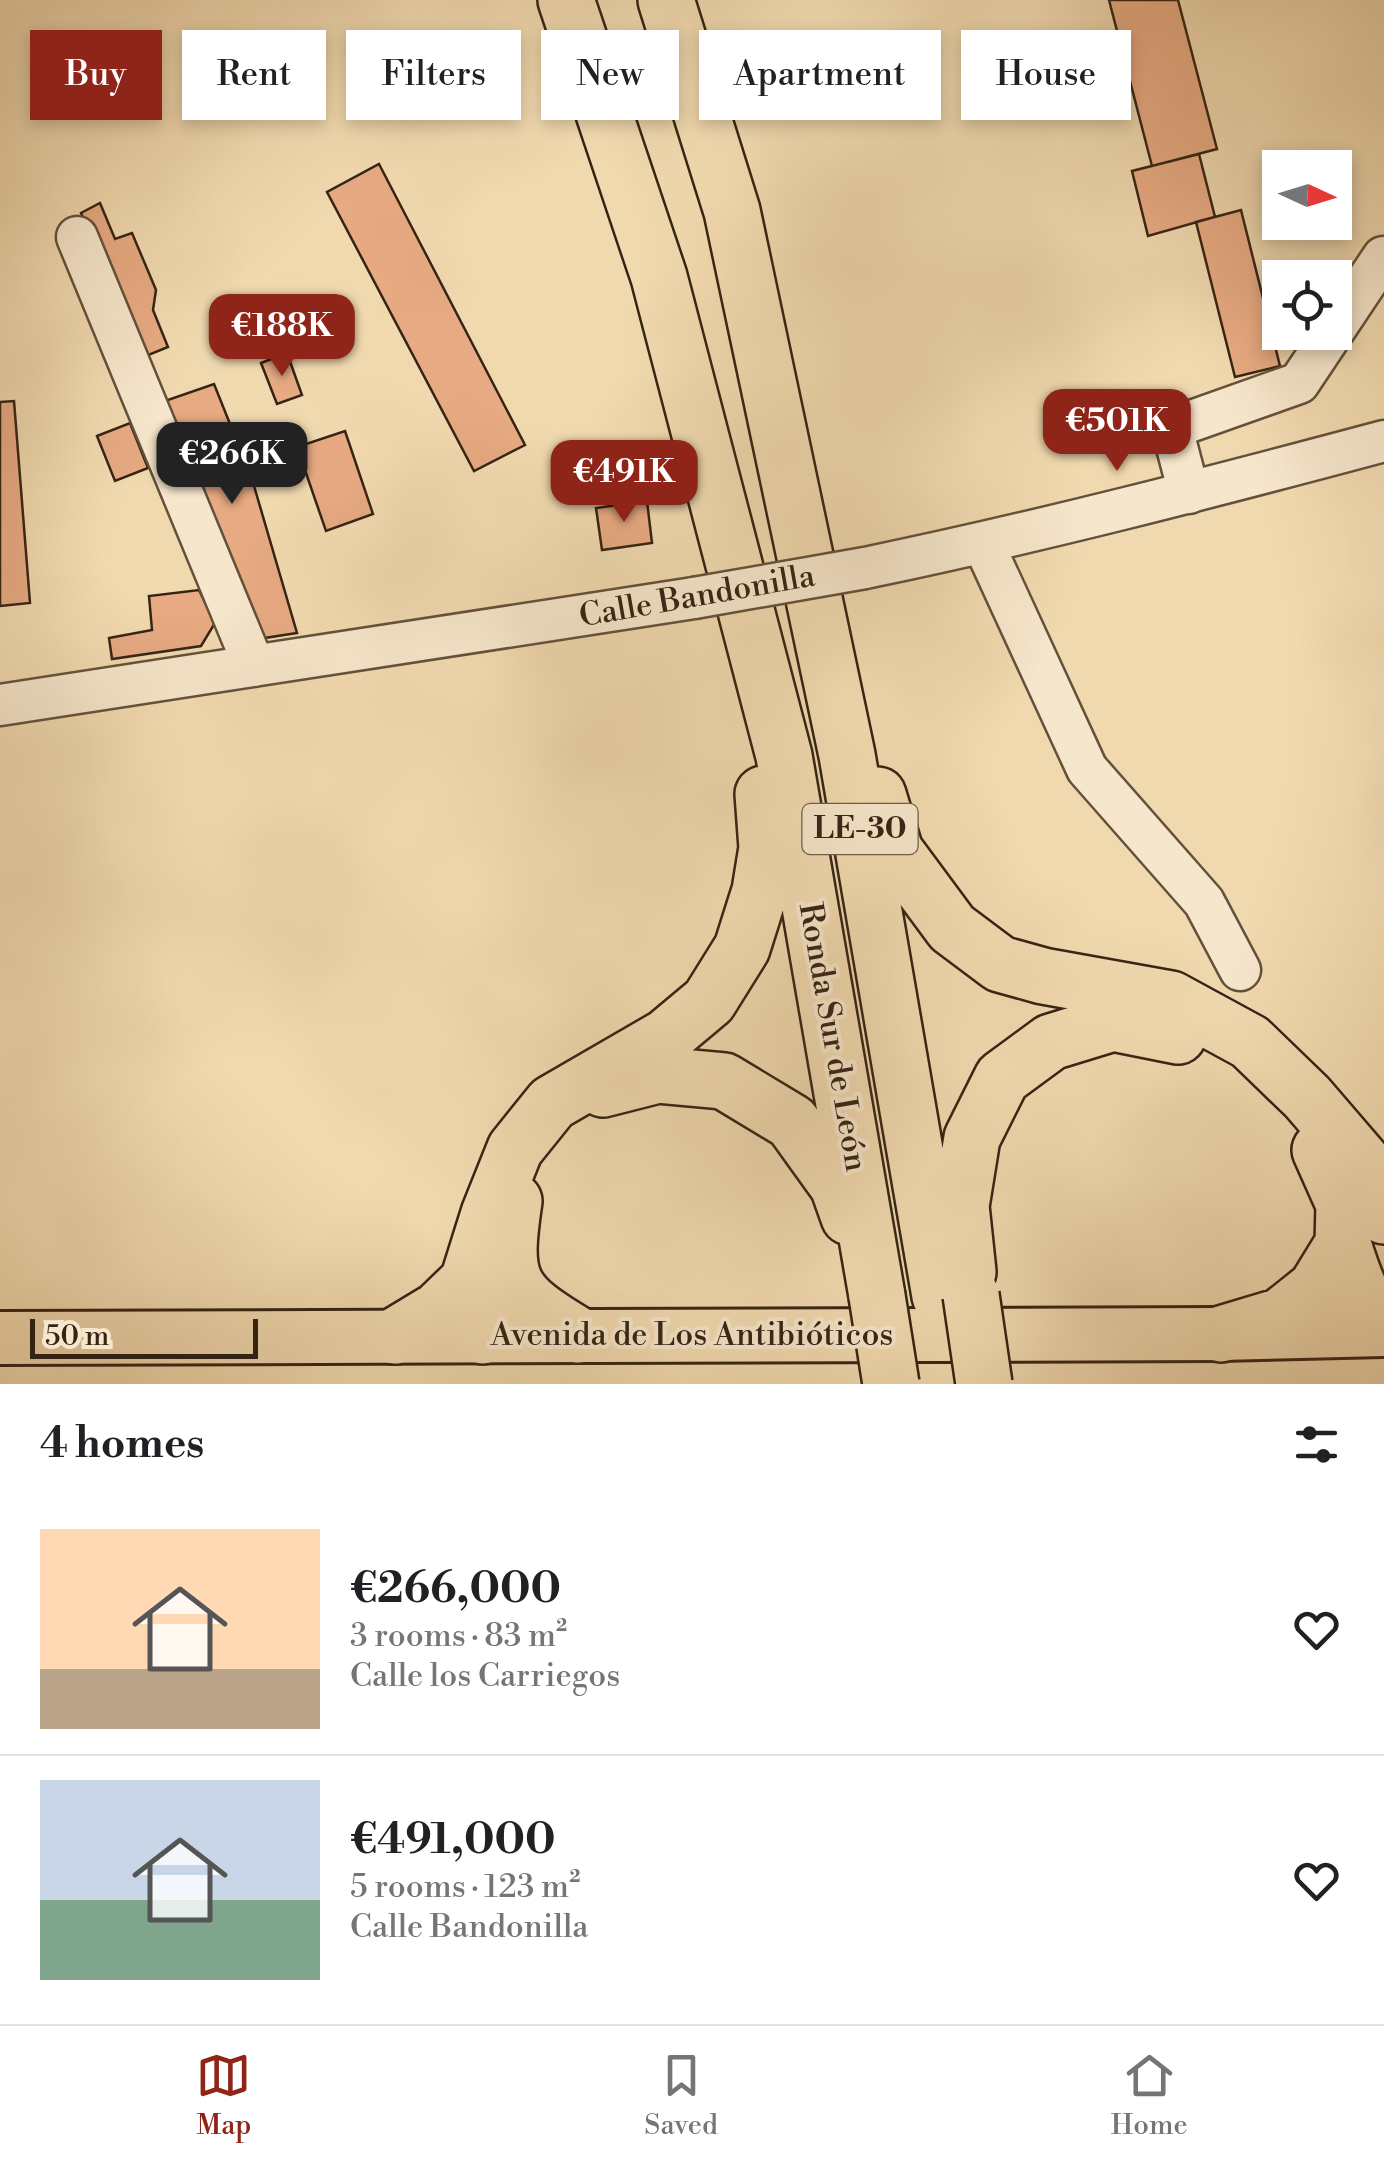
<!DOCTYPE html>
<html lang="en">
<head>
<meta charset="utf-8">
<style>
	body { margin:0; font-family:"Libre Bodoni",serif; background:#f6f6f6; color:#202124; height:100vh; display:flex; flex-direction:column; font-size:38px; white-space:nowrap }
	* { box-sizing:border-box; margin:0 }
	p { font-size:32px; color:#757577 }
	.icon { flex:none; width:55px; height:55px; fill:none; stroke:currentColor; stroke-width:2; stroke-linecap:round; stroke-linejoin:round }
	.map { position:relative; height:1384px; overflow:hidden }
	.sheet { display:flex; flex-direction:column; background:#fff; flex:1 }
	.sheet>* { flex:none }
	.top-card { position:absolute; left:30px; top:30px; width:1325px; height:90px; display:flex; gap:20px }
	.needle { width:65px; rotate:94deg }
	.tools { position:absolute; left:1262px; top:150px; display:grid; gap:20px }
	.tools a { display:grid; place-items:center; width:90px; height:90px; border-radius:0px; background:#fff; box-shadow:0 5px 15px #0003; font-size:50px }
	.scale { position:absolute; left:30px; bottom:25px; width:228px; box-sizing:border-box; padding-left:10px; border:5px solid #352414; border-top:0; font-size:28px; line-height:35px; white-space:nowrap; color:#352414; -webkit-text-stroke:8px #f6e6cb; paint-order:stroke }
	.price { position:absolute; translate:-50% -85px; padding:0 22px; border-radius:20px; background:#8f2418; color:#fff; font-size:32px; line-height:65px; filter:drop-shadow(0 2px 5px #0008) }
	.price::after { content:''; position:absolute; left:50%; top:60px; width:30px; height:22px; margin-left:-15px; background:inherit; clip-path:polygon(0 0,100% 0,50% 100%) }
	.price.current { background:#222; color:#fff }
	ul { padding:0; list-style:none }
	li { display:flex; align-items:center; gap:30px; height:250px; padding:0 40px }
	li+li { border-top:2px solid #e0e0e0 }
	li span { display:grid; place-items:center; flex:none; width:280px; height:200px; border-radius:0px; color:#555 }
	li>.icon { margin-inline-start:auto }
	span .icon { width:120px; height:120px; fill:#fffc; stroke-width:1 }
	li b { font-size:42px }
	h2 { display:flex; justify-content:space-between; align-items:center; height:120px; padding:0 40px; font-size:42px }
	.tag { padding:0 35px; border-radius:0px; background:#fff; box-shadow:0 5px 15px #0003; font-size:35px; line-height:90px }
	.tag.current { background:#8f2418; color:#fff }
	.menu { display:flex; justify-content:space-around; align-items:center; height:140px; border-top:2px solid #e0e0e0; background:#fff; font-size:28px; color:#757577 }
	.menu a { display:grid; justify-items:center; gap:5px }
	.menu .current { color:#8f2418 }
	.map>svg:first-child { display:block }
</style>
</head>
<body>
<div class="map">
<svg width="1384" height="1384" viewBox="0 0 1384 1384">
	<rect width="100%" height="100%" fill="#f1d9af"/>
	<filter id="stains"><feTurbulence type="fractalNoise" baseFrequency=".002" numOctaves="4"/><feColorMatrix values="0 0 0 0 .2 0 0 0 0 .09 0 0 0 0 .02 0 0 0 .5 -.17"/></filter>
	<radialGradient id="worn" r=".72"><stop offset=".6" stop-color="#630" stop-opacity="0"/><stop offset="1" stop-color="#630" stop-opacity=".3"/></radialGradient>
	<!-- building -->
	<path fill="#e7aa82" stroke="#352414" stroke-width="2.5" d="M1109,0H1178L1217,149L1152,166Z
		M1199,154L1215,217L1148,236L1132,171Z
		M379,164L525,445L474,471L327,192Z
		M100,203L115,239L132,233L156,290L153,310L168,347L146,356L81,213Z
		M1241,210L1280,366L1235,377L1196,222Z
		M287,353L302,395L277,404L261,363Z
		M214,384L252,479L297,633L258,639L162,402Z
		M14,401L30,603L0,606V402Z
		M130,423L148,468L115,481L97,436Z
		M345,431L373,514L326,531L297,447Z
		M647,501L652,543L602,550L596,508Z
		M199,590L215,623L201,646L112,659L109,638L152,630L149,596Z"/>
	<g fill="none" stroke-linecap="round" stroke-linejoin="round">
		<defs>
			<path id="minor" d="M77,237L254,666
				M1335,329L1383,257
				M1189,493L1172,428L1299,383L1333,332
				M983,543L1087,769L1204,902L1240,970
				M865,568C1039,532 1212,487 1384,441
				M0,705L694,598"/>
			<path id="major" d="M0,1338L1221,1334L1384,1330"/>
			<path id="highway" d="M566,0L659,277L784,756L877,1296
				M666,0L732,211L847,755L940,1296
				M878,795L895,851L952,928L1000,964L1043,976L1171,999L1250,1042L1307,1097L1362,1161L1384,1216
				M603,1089L658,1075L724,1081L792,1122L838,1186L849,1217
				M514,1201C502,1282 508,1293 578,1335
				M1343,1244C1352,1273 1361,1302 1384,1323
				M968,1272L961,1206L972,1138L1002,1078L1051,1042L1113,1023L1178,1036
				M468,1281L469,1303L483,1336L505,1307L512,1278
				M1221,1334L1281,1316L1316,1288L1343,1244L1344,1204L1320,1150
				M395,1336L438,1310L468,1281L489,1214L515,1149L552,1103L666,1037L709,1001L742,948L760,891L767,848L763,794"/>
		</defs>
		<!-- minor casing -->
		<use href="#minor" stroke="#64513b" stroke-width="45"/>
		<!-- major casing -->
		<use href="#major" stroke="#352414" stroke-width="58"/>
		<!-- highway casing -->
		<use href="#highway" stroke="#352414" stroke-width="60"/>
		<!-- minor -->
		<use href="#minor" stroke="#f6e6cb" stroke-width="40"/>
		<!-- major -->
		<use href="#major" stroke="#f1d9af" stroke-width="52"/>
		<!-- highway -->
		<use href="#highway" stroke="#f1d9af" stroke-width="55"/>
		<defs>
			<path id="minor-bridge" d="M694,598L865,568"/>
			<path id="highway-bridge" d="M971,1295L984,1384
				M877,1296L891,1384"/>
		</defs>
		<!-- minor-bridge casing -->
		<use href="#minor-bridge" stroke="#64513b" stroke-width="45" stroke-linecap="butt"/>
		<!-- highway-bridge casing -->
		<use href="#highway-bridge" stroke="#352414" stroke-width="60" stroke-linecap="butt"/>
		<!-- minor-bridge -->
		<use href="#minor-bridge" stroke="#f6e6cb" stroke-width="40"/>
		<!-- highway-bridge -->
		<use href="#highway-bridge" stroke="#f1d9af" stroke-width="55"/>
	</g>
	<g text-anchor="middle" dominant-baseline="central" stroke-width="8" stroke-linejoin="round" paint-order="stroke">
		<!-- shield labels -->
		<rect fill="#f6e6cb" stroke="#6f5e4b" stroke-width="2.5" x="802.5" y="804" width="115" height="50" rx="8"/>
		<g font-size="30" font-weight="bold" fill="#352414">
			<text x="860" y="829">LE-30</text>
		</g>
		<!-- street labels -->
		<g font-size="32" fill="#352414" stroke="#f6e6cb">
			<text transform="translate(697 596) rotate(-10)">Calle Bandonilla</text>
			<text transform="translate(833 1037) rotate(80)">Ronda Sur de León</text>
			<text x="692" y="1335">Avenida de Los Antibióticos</text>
		</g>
	</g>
	<rect width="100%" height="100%" filter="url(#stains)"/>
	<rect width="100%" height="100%" fill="url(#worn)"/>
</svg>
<div class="tools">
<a><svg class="needle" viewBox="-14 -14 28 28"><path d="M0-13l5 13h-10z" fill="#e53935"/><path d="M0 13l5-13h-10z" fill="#757577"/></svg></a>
<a><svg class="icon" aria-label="locate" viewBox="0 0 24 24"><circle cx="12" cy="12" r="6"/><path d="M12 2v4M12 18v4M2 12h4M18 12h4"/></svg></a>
</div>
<div class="scale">50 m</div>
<b class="price" style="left:282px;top:379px">€188K</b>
<b class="price" style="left:1117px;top:474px">€501K</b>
<b class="price current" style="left:232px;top:507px">€266K</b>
<b class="price" style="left:624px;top:525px">€491K</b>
<div class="top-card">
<a class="tag current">Buy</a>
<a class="tag">Rent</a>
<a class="tag">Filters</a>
<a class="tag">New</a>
<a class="tag">Apartment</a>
<a class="tag">House</a>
</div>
</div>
<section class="sheet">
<h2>4 homes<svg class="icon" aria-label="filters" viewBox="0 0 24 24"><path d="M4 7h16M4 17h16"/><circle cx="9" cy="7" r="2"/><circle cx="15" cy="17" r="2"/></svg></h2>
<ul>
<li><span style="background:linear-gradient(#ffd9b3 70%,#b9a48a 0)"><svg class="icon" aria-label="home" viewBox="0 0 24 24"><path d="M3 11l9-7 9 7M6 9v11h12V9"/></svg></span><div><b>€266,000</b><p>3 rooms · 83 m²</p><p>Calle los Carriegos</p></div><svg class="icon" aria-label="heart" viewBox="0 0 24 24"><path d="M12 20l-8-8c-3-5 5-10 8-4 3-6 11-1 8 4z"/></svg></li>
<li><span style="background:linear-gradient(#c9d6e8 60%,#7fa58c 0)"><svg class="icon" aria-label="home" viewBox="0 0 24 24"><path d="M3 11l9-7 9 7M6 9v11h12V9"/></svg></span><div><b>€491,000</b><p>5 rooms · 123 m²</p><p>Calle Bandonilla</p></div><svg class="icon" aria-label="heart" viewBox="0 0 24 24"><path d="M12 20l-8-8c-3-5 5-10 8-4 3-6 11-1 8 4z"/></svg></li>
</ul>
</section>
<nav class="menu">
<a class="current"><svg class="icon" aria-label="map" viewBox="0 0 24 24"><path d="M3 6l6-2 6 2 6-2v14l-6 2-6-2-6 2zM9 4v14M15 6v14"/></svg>Map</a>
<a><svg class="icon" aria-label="saved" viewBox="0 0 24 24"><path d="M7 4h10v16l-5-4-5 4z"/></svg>Saved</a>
<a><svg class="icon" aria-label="home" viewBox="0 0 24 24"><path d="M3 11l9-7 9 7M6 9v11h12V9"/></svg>Home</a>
</nav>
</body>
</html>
